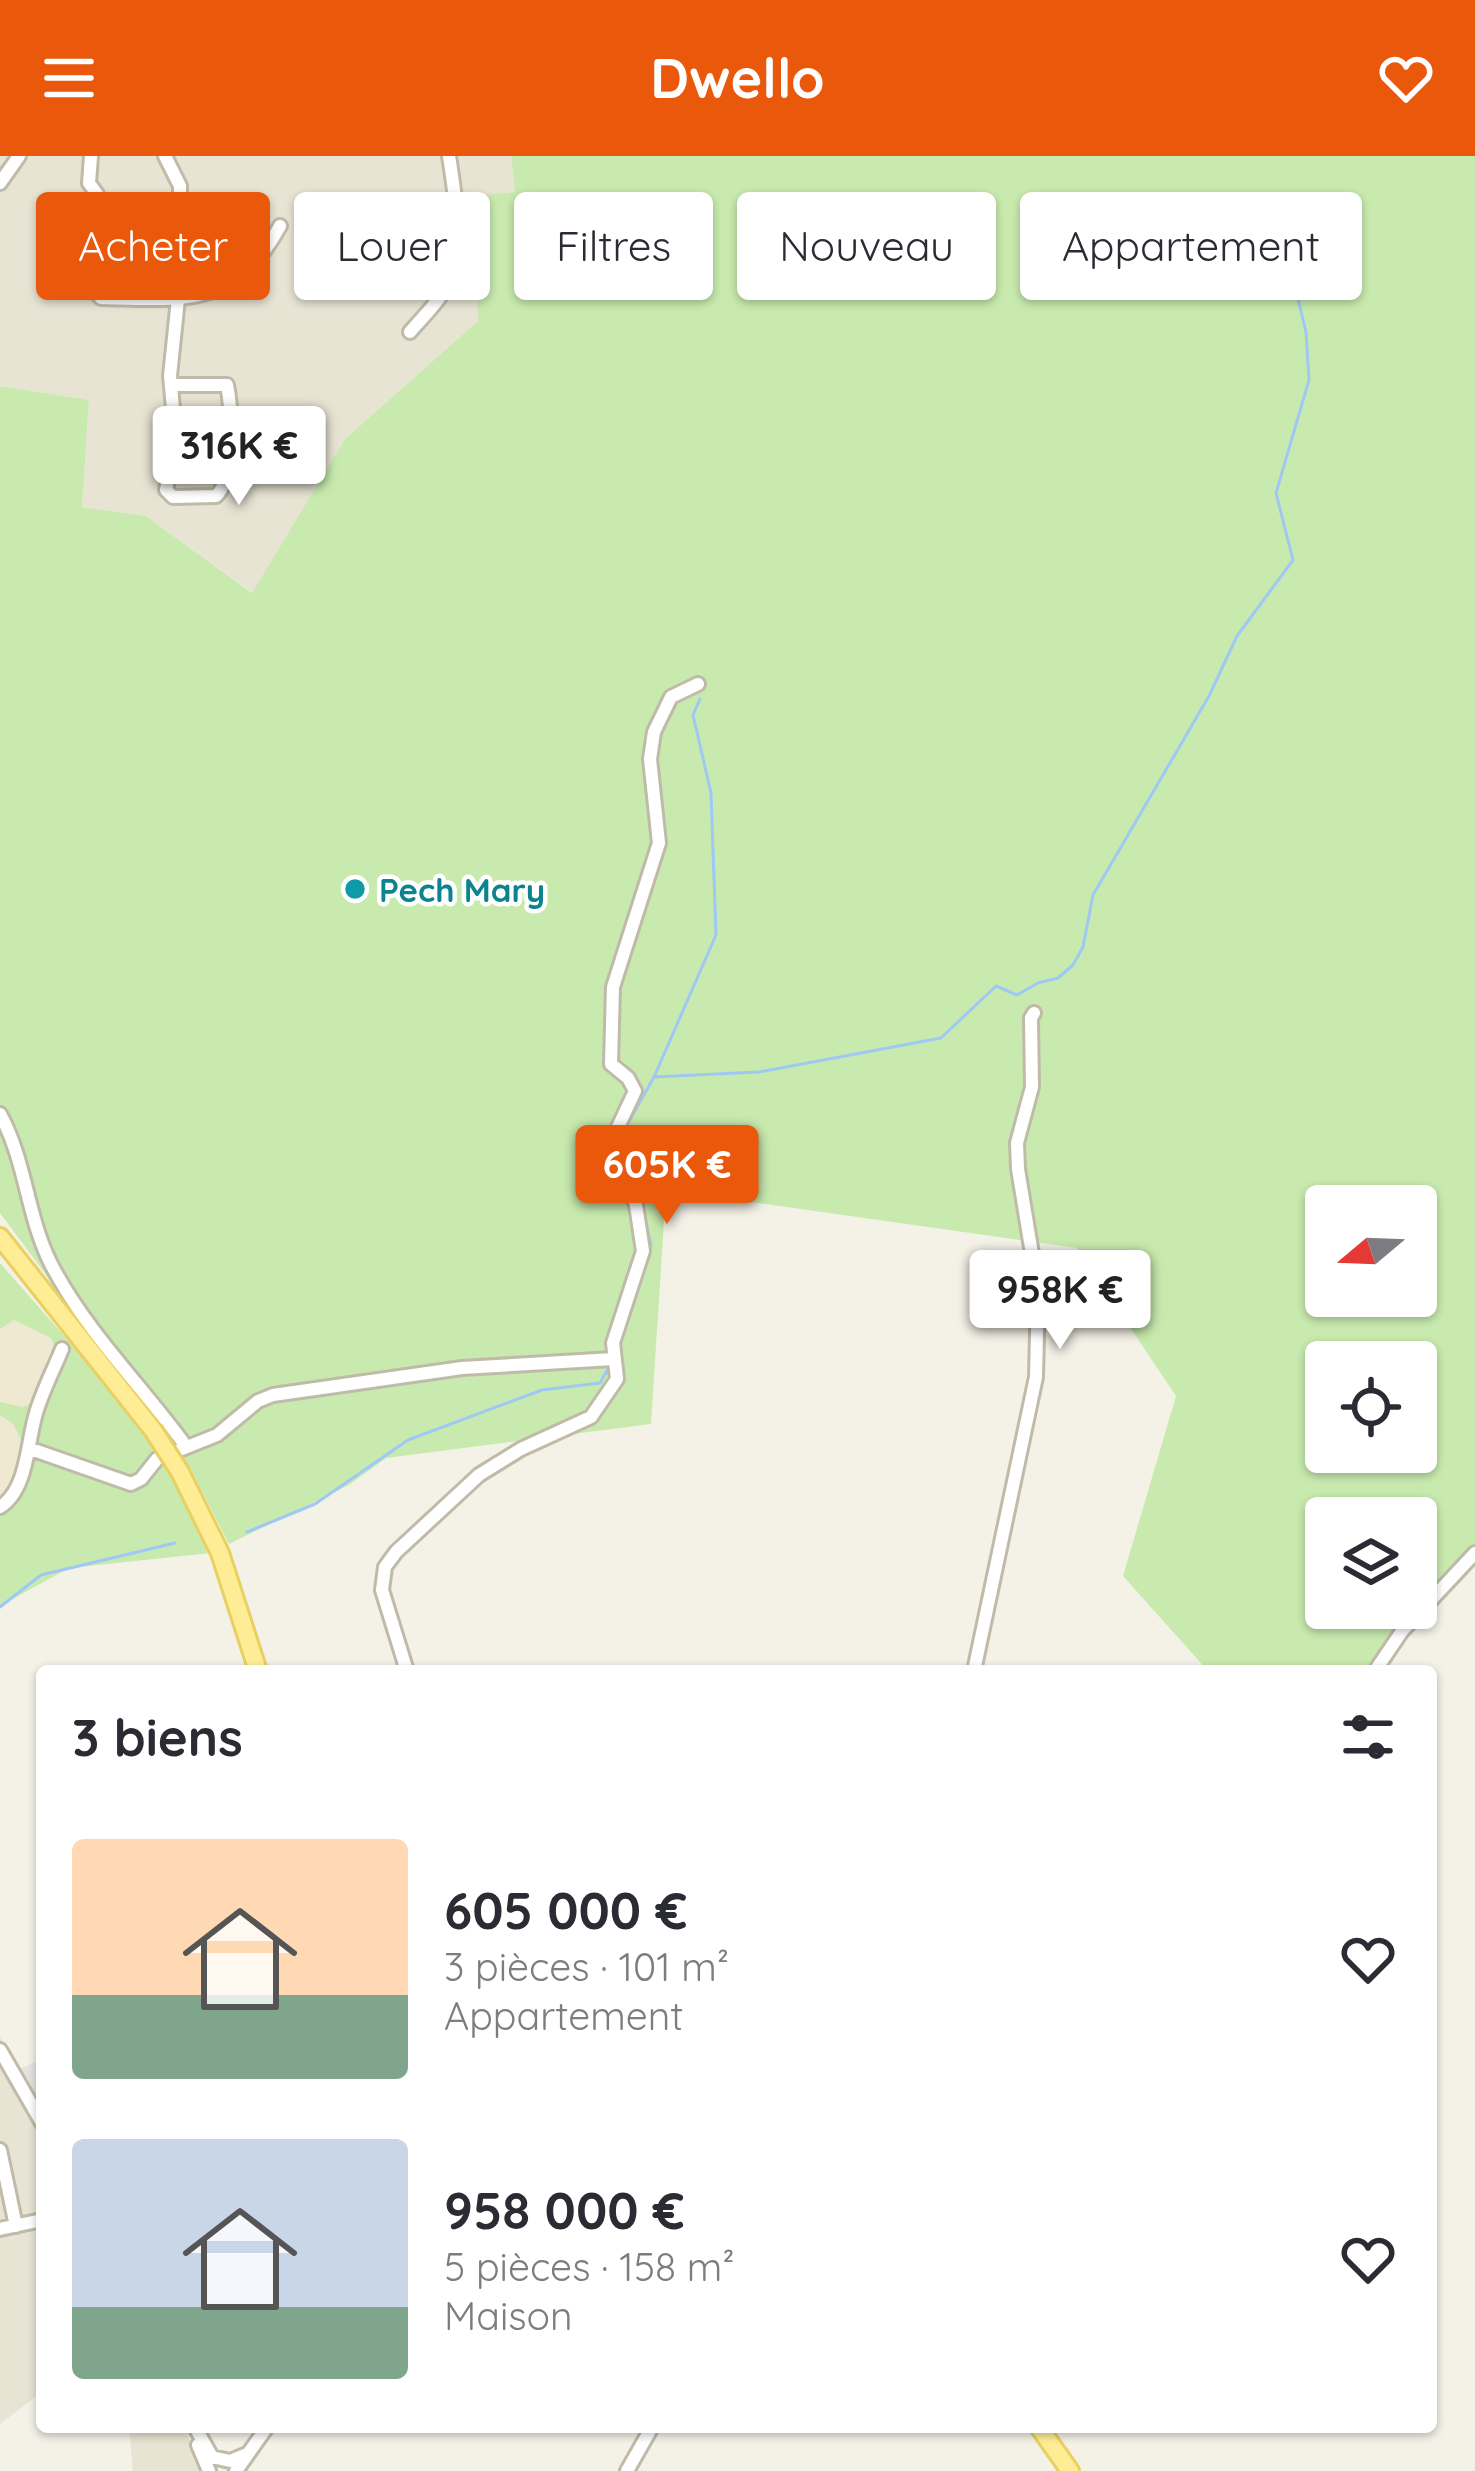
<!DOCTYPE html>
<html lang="fr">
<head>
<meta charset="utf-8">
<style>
	body { margin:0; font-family:Quicksand,sans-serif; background:#f7f7f7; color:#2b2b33; height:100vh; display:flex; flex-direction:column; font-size:45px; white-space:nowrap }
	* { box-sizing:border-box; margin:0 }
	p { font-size:39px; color:#7c7c81 }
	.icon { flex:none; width:66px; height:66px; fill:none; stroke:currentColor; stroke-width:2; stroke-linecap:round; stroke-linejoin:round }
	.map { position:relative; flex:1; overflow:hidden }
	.panel { position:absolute; left:36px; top:1509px; width:1401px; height:768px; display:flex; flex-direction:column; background:#fff; border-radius:12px; box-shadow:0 3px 9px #0004 }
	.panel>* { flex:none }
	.hud { position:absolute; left:36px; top:36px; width:1404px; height:108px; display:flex; gap:24px }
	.needle { width:78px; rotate:251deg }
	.buttons { position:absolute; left:1305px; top:1029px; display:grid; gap:24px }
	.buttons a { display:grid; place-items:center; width:132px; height:132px; border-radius:12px; background:#fff; box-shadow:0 3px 9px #0004; font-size:60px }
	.price { position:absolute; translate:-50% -102px; padding:0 27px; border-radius:12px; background:#fff; color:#222; font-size:39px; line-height:78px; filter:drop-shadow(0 3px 6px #0008) }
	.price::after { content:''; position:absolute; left:50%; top:72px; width:36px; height:27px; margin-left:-18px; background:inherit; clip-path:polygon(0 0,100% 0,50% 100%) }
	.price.current { background:#ea580c; color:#fff }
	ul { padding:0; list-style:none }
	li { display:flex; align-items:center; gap:36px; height:300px; padding:0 36px }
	li span { display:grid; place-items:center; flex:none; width:336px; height:240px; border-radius:12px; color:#555 }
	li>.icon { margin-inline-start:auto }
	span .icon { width:144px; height:144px; fill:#fffc; stroke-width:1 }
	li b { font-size:51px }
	h2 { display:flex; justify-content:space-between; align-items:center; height:144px; padding:0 36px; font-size:51px }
	.chip { padding:0 42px; border-radius:12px; background:#fff; box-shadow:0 3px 9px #0004; font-size:42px; line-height:108px }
	.chip.current { background:#ea580c; color:#fff }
	header { display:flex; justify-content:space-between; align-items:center; height:156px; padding:0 36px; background:#ea580c; color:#fff; font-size:54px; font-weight:700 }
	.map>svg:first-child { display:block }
</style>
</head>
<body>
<header><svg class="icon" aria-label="menu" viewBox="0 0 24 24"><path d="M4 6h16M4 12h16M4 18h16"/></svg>Dwello<svg class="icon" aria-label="heart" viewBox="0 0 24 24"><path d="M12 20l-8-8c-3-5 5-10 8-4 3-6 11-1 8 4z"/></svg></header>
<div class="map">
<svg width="1475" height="2315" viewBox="0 0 1475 2315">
	<rect width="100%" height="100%" fill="#f4f2e7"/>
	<!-- residential -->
	<path fill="#e8e4d4" d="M0,0H511L515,36L470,41L478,165L345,283L253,437L146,360L82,351L89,244L0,230Z
		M0,1881L42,1957V2236L0,2268Z
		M129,2271H185L199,2315H133Z"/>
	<!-- education -->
	<path fill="#eee9d0" d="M14,1163L51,1182L55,1191L32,1247L23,1251L0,1246V1173Z
		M0,1259L13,1268L24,1289L20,1307L0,1345Z"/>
	<!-- green -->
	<path fill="#c8eaae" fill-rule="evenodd" d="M511,0H1475V1390L1372,1515H1208L1123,1420L1176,1240L1077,1092L666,1034L651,1268L386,1302L349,1329L229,1388L190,1312L0,1057V230L89,244L82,351L146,360L252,437L345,283L478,165L470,40L515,36ZM1326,1050H1416V1140H1326ZM1326,1206H1416V1296H1326ZM1326,1362H1416V1452H1326Z
		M0,1107L88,1207L167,1310L211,1397L69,1412L0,1450V1345L20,1307L24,1289L13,1268L0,1259V1246L23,1251L32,1247L55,1191L51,1182L14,1164L0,1173Z"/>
	<!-- parking -->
	<path fill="#e5e3df" d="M42,1903V1952L20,1913Z"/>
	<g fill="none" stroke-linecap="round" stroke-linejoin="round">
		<!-- stream -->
		<path stroke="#a0c8f4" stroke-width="3" d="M654,921L759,916L941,882L996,830L1017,839L1038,827L1058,822L1073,809L1083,791L1093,739L1209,540L1237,480L1293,404L1276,337L1309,224L1306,176L1293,122
			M622,978L654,921L716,779L711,637L693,559L700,543
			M619,1190L651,1089L642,1050
			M247,1376L315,1348L408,1284L542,1234L600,1227L610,1209
			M0,1451L41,1419L175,1387"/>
		<defs>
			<path id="minor" d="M91,0L89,27L97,38L94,134L101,142C185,144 235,152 280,70
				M165,0L180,30V43L178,143L170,220L176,285L166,334L173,341L216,340C235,323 232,254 227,229H172
				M0,27L19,0
				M410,176C424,160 442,142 451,123C464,94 454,31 449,0
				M0,958C26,1005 27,1061 51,1108C85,1174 142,1230 185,1289
				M31,1293L131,1328L141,1323L157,1303L217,1279L258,1245L273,1239L462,1212L613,1203
				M0,1351C26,1335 27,1292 34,1265C39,1241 53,1216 62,1193
				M407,1515L382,1434L385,1411L396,1396L479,1319L521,1293L591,1261L617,1223L613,1187L643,1095L636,1049L615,989L618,971L635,935L628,922L611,908L613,831L659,687L650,603L654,576L671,541L698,528
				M974,1515L1036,1221L1038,1134L1018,1013L1017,987L1032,931L1031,862L1034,857
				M1375,1515L1402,1475L1475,1397
				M0,1894L42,1967
				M0,1994L16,2070
				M0,2073L42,2064
				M195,2271L212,2301L230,2305L247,2298
				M198,2289L209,2315
				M236,2315L267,2271
				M627,2315L652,2271"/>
			<path id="major" d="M0,1081L153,1274
				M180,1316L220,1397L258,1515
				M1039,2271L1070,2315"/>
		</defs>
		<!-- minor casing -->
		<use href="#minor" stroke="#c0bba9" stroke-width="18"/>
		<!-- major casing -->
		<use href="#major" stroke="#e9d060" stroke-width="22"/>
		<!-- minor -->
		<use href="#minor" stroke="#fff" stroke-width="12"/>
		<!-- major -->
		<use href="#major" stroke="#ffed95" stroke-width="16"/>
		<defs>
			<path id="major-bridge" d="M153,1274L180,1316"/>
		</defs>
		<!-- major-bridge casing -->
		<use href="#major-bridge" stroke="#e9d060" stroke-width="22" stroke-linecap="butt"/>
		<!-- major-bridge -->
		<use href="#major-bridge" stroke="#ffed95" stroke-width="16"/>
	</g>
	<!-- markers -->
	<circle fill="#0f9aa8" stroke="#fff" stroke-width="4.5" cx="355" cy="733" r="12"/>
	<g text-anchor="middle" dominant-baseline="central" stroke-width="9" stroke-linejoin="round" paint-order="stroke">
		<!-- culture labels -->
		<g font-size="33" font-weight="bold" fill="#0d838f" stroke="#fff" text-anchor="start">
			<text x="379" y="733">Pech Mary</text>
		</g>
	</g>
</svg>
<div class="buttons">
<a><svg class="needle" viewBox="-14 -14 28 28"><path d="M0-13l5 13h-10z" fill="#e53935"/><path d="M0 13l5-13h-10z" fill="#7c7c81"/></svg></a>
<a><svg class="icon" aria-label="locate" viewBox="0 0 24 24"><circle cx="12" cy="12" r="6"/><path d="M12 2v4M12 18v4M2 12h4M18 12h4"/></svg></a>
<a><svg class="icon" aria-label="layers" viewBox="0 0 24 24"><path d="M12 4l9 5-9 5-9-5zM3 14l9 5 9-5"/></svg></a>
</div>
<b class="price" style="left:239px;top:352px">316K €</b>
<b class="price current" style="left:667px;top:1071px">605K €</b>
<b class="price" style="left:1060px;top:1196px">958K €</b>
<div class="hud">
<a class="chip current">Acheter</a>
<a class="chip">Louer</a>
<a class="chip">Filtres</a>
<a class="chip">Nouveau</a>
<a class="chip">Appartement</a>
</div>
<section class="panel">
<h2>3 biens<svg class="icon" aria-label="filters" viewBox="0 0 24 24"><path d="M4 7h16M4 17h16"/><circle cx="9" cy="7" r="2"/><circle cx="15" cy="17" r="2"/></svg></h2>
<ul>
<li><span style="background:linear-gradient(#ffd9b3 65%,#7fa58c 0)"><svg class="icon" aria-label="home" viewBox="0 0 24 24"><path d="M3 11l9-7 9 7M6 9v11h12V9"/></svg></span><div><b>605 000 €</b><p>3 pièces · 101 m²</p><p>Appartement</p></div><svg class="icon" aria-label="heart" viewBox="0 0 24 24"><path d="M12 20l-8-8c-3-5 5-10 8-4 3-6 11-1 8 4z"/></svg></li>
<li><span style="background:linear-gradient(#c9d6e8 70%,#7fa58c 0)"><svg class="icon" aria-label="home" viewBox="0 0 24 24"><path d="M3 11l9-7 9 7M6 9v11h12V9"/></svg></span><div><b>958 000 €</b><p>5 pièces · 158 m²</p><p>Maison</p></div><svg class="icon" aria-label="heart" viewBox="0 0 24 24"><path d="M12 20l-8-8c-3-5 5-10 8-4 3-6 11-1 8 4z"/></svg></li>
</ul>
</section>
</div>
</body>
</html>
